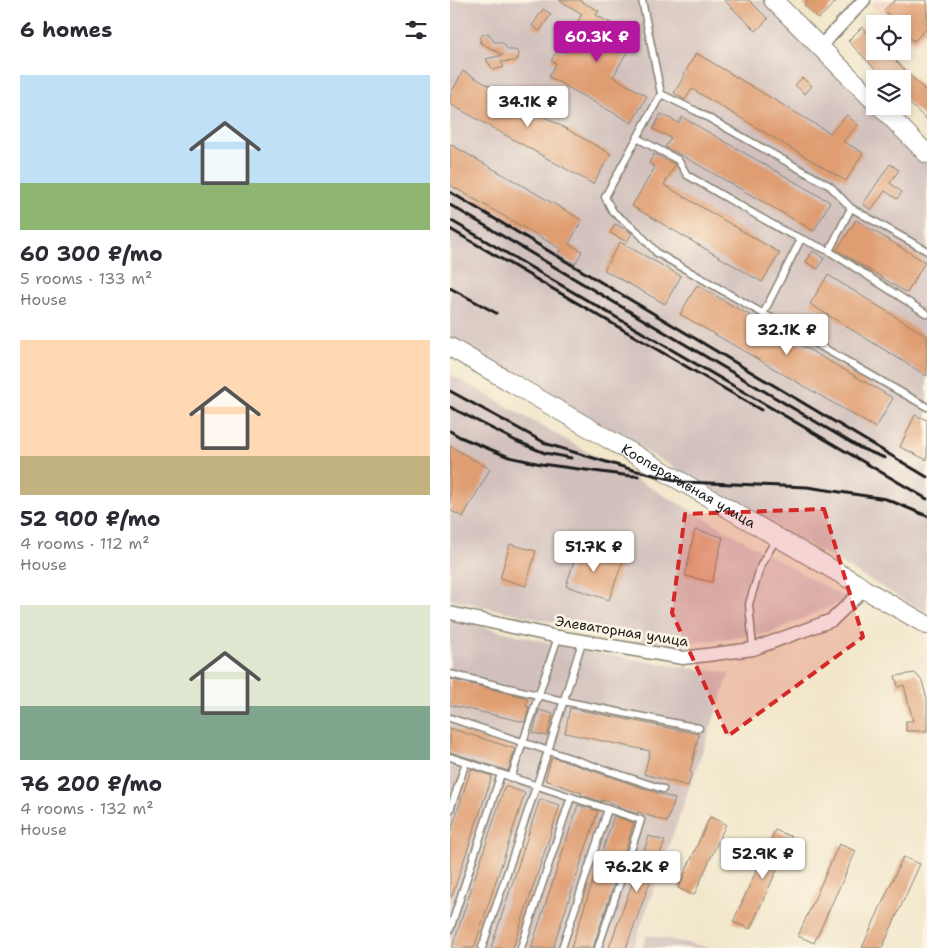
<!DOCTYPE html>
<html lang="en">
<head>
<meta charset="utf-8">
<style>
	body { margin:0; font-family:"Shantell Sans",sans-serif; background:#f2f2f3; color:#2b2b33; height:100vh; display:flex; flex-direction:column; font-size:19px; white-space:nowrap }
	* { box-sizing:border-box; margin:0 }
	p { font-size:16px; color:#7c7c81 }
	.icon { flex:none; width:28px; height:28px; fill:none; stroke:currentColor; stroke-width:2; stroke-linecap:round; stroke-linejoin:round }
	.map { position:relative; flex:1; overflow:hidden }
	.side { display:flex; flex-direction:column; background:#fff; width:450px }
	.side>* { flex:none }
	.fabs { position:absolute; left:416px; top:15px; display:grid; gap:10px }
	.fabs a { display:grid; place-items:center; width:45px; height:45px; border-radius:0px; background:#fff; box-shadow:0 2px 8px #0003; font-size:25px }
	.price { position:absolute; translate:-50% -42px; padding:0 11px; border-radius:5px; background:#fff; color:#222; font-size:16px; line-height:32px; filter:drop-shadow(0 1px 2px #0008) }
	.price::after { content:''; position:absolute; left:50%; top:30px; width:15px; height:11px; margin-left:-8px; background:inherit; clip-path:polygon(0 0,100% 0,50% 100%) }
	.price.on { background:#b5179e; color:#fff }
	ul { padding:0; list-style:none }
	li { display:grid; align-content:center; gap:10px; height:265px; padding:0 20px }
	li span { display:grid; place-items:center; height:155px; border-radius:0px; color:#555 }
	li>.icon { margin-inline-start:auto }
	span .icon { width:90px; height:90px; fill:#fffc; stroke-width:1 }
	li b { font-size:21px }
	h2 { display:flex; justify-content:space-between; align-items:center; height:60px; padding:0 20px; font-size:21px }
	main { display:flex; flex:1; min-height:0 }
	.map>svg:first-child { display:block }
</style>
</head>
<body>
<main>
<section class="side">
<h2>6 homes<svg class="icon" aria-label="filters" viewBox="0 0 24 24"><path d="M4 7h16M4 17h16"/><circle cx="9" cy="7" r="2"/><circle cx="15" cy="17" r="2"/></svg></h2>
<ul>
<li><span style="background:linear-gradient(#bfe0f5 70%,#8fb573 0)"><svg class="icon" aria-label="home" viewBox="0 0 24 24"><path d="M3 11l9-7 9 7M6 9v11h12V9"/></svg></span><div><b>60 300 ₽/mo</b><p>5 rooms · 133 m²</p><p>House</p></div></li>
<li><span style="background:linear-gradient(#ffd9b3 75%,#c2b280 0)"><svg class="icon" aria-label="home" viewBox="0 0 24 24"><path d="M3 11l9-7 9 7M6 9v11h12V9"/></svg></span><div><b>52 900 ₽/mo</b><p>4 rooms · 112 m²</p><p>House</p></div></li>
<li><span style="background:linear-gradient(#dfe7d0 65%,#7fa58c 0)"><svg class="icon" aria-label="home" viewBox="0 0 24 24"><path d="M3 11l9-7 9 7M6 9v11h12V9"/></svg></span><div><b>76 200 ₽/mo</b><p>4 rooms · 132 m²</p><p>House</p></div></li>
</ul>
</section>
<div class="map">
<svg width="477" height="948" viewBox="0 0 477 948">
	<rect width="100%" height="100%" fill="#fcf5e5"/>
	<filter id="ink" filterUnits="userSpaceOnUse"><feTurbulence type="fractalNoise" baseFrequency=".02" numOctaves="2"/><feDisplacementMap in="SourceGraphic" scale="10" xChannelSelector="R" yChannelSelector="G"/><feConvolveMatrix kernelMatrix="1 2 1 2 8 2 1 2 1" color-interpolation-filters="sRGB"/></filter>
	<filter id="wash" filterUnits="userSpaceOnUse"><feTurbulence type="fractalNoise" baseFrequency=".0096" numOctaves="4" result="noise"/><feDisplacementMap in="SourceGraphic" scale="20" xChannelSelector="R" yChannelSelector="G"/><feGaussianBlur stdDeviation="1.12" result="paint"/><feColorMatrix in="noise" values="0 0 0 0 0 0 0 0 0 0 0 0 0 0 0 0 0 1.4 0 .05"/><feComposite in="paint" operator="in"/></filter>
	<g filter="url(#wash)">
		<rect width="100%" height="100%" fill="#f2e7cb"/>
		<!-- built -->
		<path fill="#f5d3c1" d="M426,0H477V33L463,46L453,36L452,24H440L421,5Z"/>
		<!-- industrial -->
		<path fill="#d1c0bc" d="M0,0H313L477,164V613L0,339Z
			M0,374L397,599L320,633L212,647L0,599Z
			M0,619L134,651L232,667L280,673L183,948H0Z
			M197,935L263,948H192Z"/>
		<g id="blocks">
			<!-- building -->
			<path fill="#df9d71" d="M109,0H129L149,11L146,15L185,37L163,77L197,96L182,123L99,77L106,63L101,61L108,49L113,52L121,37L120,36L132,14Z
				M274,0H299L318,19L306,31Z
				M359,0H388L368,19L354,5Z
				M445,0H477V28L464,41L452,30V24H448L434,10Z
				M93,9L101,14L90,31L82,26Z
				M412,27L425,41V51H436L477,92V120L452,96V79H435L398,41Z
				M37,33L40,35L44,42H51L53,43L58,50H64L67,51L69,54L68,59L65,61L51,62L54,67L43,70L36,59L53,55L29,42H31L30,38L32,35Z
				M246,53L380,133L397,115L408,125L393,141L413,153L396,181L242,89L235,100L224,93L235,75L234,74Z
				M13,71L161,154L143,184L0,104V95Z
				M352,78L362,86L355,94L345,85Z
				M211,114L229,123L232,117L380,202L364,231L231,155L215,147L221,138L203,129Z
				M0,144L132,220L119,244L132,251L125,264L108,254L111,249L0,185Z
				M204,154L224,164L225,165L214,185L330,253L312,282L182,206L205,167L199,163Z
				M440,164L449,170L440,183L452,192L447,199L435,191L421,210L413,204Z
				M406,220L475,262L457,293L387,250Z
				M165,224L182,233L177,242L160,233Z
				M170,242L231,276L215,304L154,270Z
				M363,251L374,258L368,269L356,262Z
				M378,275L477,336V376L360,304Z
				M247,285L443,398L426,428L230,314Z
				M465,415L477,420V460L450,447Z
				M0,446L40,469L13,517L0,510Z
				M245,530L273,537L262,582L235,576Z
				M60,544L86,551L76,586L50,578Z
				M129,545L173,560L159,600L116,586Z
				M465,673L472,681L477,699V731H456V721H463L454,685L448,687L445,676Z
				M0,679L78,698L76,706L79,707L75,722L0,705Z
				M120,708L249,734L240,772L242,773L238,786L194,774L200,751L115,733Z
				M89,710L103,714L97,736L83,733Z
				M0,728L65,749L58,771L0,752Z
				M102,757L225,799L217,822L188,812L187,814L167,807L168,805L152,800V802L131,795L132,793L95,780Z
				M21,769L42,776L2,896H0V834Z
				M55,786L75,793L24,948H2Z
				M90,799L110,805L63,948H41Z
				M128,805L148,811L103,948H81Z
				M164,816L184,823L143,948H121Z
				M260,817L276,824L244,895L228,888Z
				M325,830L342,837L300,929L283,922Z
				M199,836L215,841L176,948H159Z
				M389,844L406,851L364,943L348,936Z
				M453,857L470,864L432,948H412Z"/>
		</g>
	</g>
	<g filter="url(#ink)">
		<use href="#blocks" fill-opacity="0" stroke="#878274" stroke-width="1"/>
		<g fill="none" stroke-linecap="round" stroke-linejoin="round">
			<defs>
				<path id="lane" d="M192,0L211,94L155,197L163,212L187,231L207,253L477,407
					M211,94L246,111L380,186L401,208L477,251
					M187,138L228,160L237,175L334,231L379,251
					M401,208L379,251L477,314
					M313,314L351,239
					M303,649L299,604L311,565L326,539
					M0,674L113,701L249,728
					M0,718L213,789
					M0,757L191,820L148,948
					M61,778L108,637
					M0,810L16,762
					M0,929L51,774
					M32,948L98,751L132,642
					M71,948L121,797
					M112,948L158,809"/>
				<path id="street" d="M370,47L414,0
					M0,613L108,637L233,658L303,649L382,620L414,589"/>
				<g id="secondary">
					<path d="M323,0L425,102"/>
					<path d="M430,106L477,154"/>
					<path id="s1" d="M0,347L406,583L414,589L477,625"/>
				</g>
			</defs>
			<!-- lane casing -->
			<use href="#lane" stroke="#878274" stroke-width="9"/>
			<!-- street casing -->
			<use href="#street" stroke="#878274" stroke-width="15"/>
			<!-- secondary casing -->
			<use href="#secondary" stroke="#878274" stroke-width="20"/>
			<!-- lane -->
			<use href="#lane" stroke="#fff" stroke-width="6"/>
			<!-- street -->
			<use href="#street" stroke="#fff" stroke-width="12"/>
			<!-- secondary -->
			<use href="#secondary" stroke="#fff" stroke-width="18"/>
			<!-- rail -->
			<path stroke="#1c1c1c" stroke-width="3" d="M0,192L477,477
				M0,205L410,448L435,458
				M0,220L477,499
				M0,229L311,410
				M0,288L46,313
				M0,391L97,444L183,470L233,482L357,487L436,499L477,516
				M0,407L66,441L95,453L121,458
				M0,431L10,437L59,457L91,464L181,476H188"/>
		</g>
	</g>
	<!-- marked area -->
	<path fill="#d62828" fill-opacity="0.2" stroke="#d62828" stroke-width="4" stroke-dasharray="10 6" stroke-linejoin="round" d="M374,509L413,637L278,736L222,613L235,514Z"/>
	<g text-anchor="middle" dominant-baseline="central" stroke-width="5" stroke-linejoin="round" paint-order="stroke">
		<!-- street labels -->
		<g font-size="14" fill="#1c1c1c" stroke="#fcf5e5">
			<text stroke="none"><textPath href="#s1" startOffset="276">Кооперативная улица</textPath></text>
			<text transform="translate(172 631) rotate(9)">Элеваторная улица</text>
		</g>
	</g>
</svg>
<div class="fabs">
<a><svg class="icon" aria-label="locate" viewBox="0 0 24 24"><circle cx="12" cy="12" r="6"/><path d="M12 2v4M12 18v4M2 12h4M18 12h4"/></svg></a>
<a><svg class="icon" aria-label="layers" viewBox="0 0 24 24"><path d="M12 4l9 5-9 5-9-5zM3 14l9 5 9-5"/></svg></a>
</div>
<b class="price on" style="left:147px;top:63px">60.3K ₽</b>
<b class="price" style="left:78px;top:128px">34.1K ₽</b>
<b class="price" style="left:337px;top:356px">32.1K ₽</b>
<b class="price" style="left:144px;top:573px">51.7K ₽</b>
<b class="price" style="left:313px;top:880px">52.9K ₽</b>
<b class="price" style="left:187px;top:893px">76.2K ₽</b>
</div>
</main>
</body>
</html>
